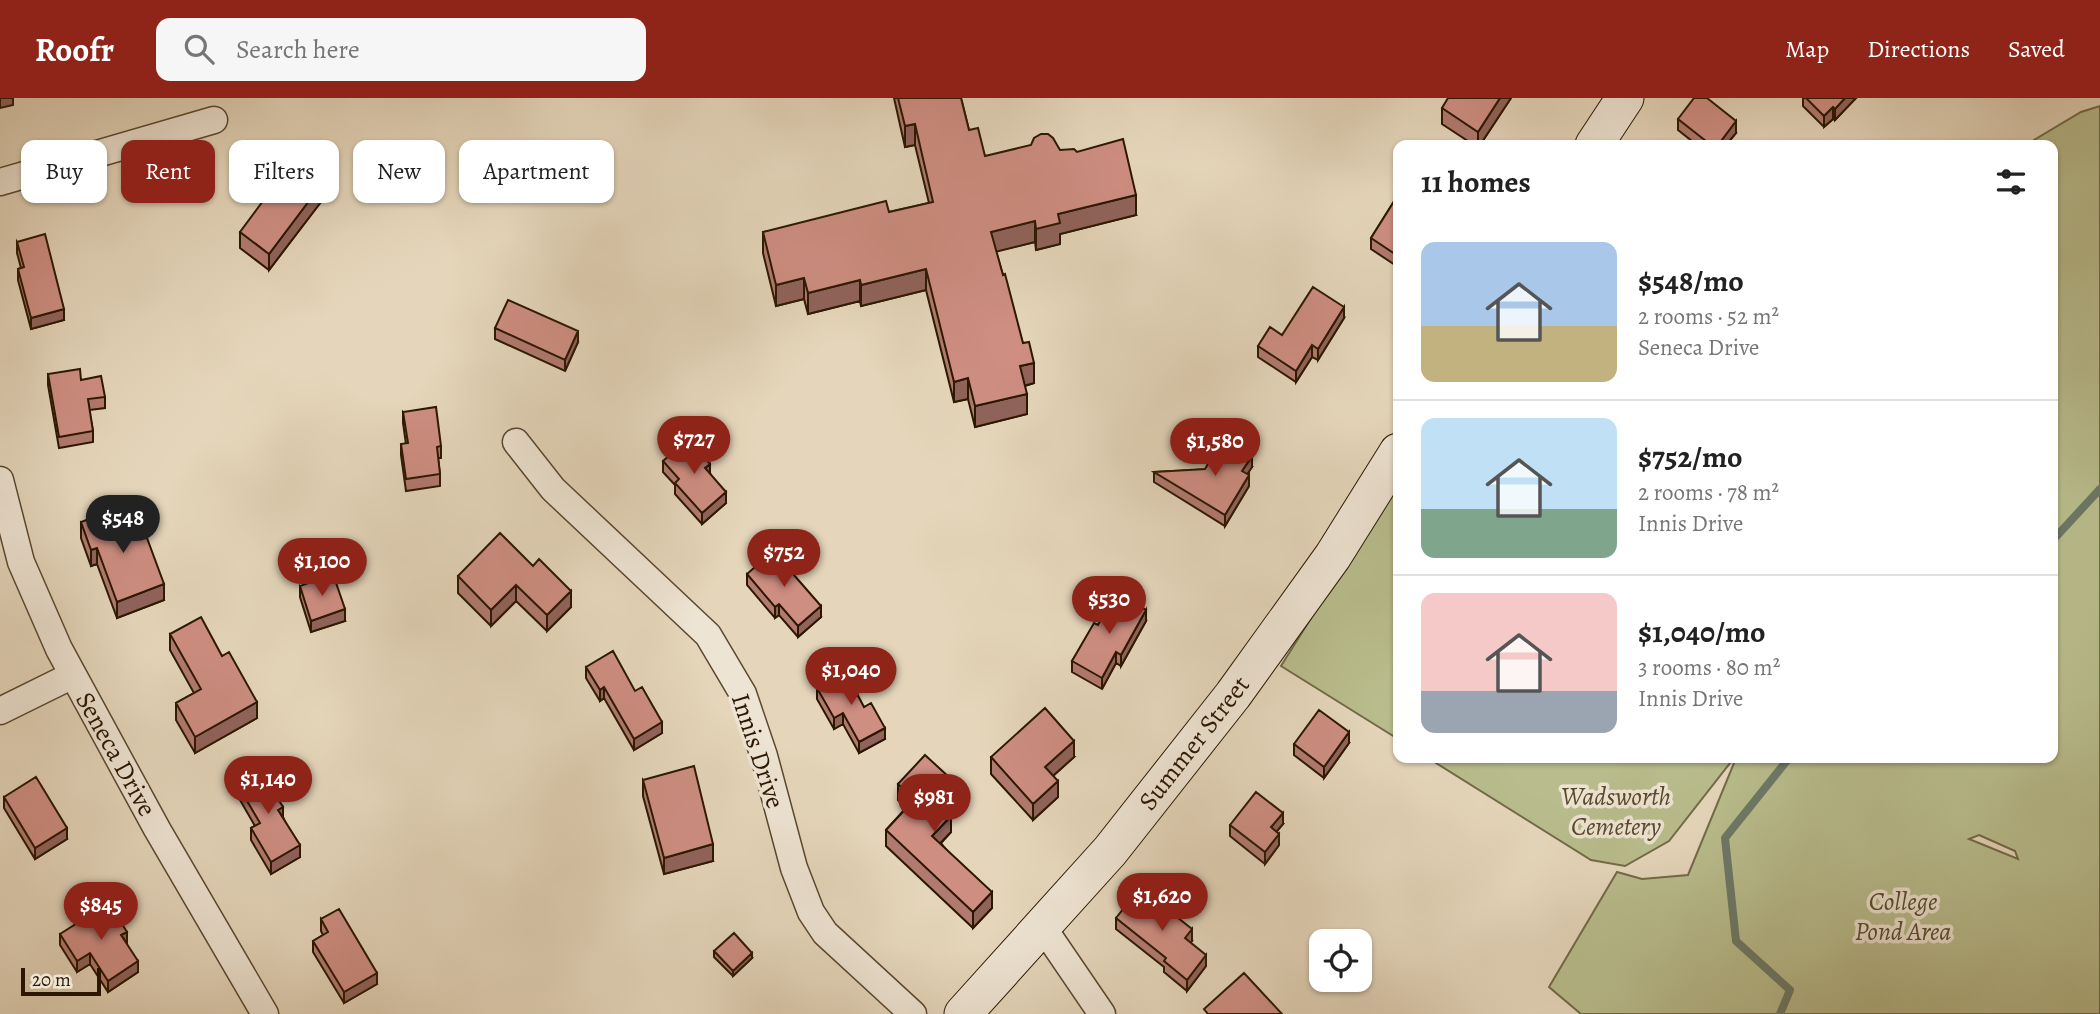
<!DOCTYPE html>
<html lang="en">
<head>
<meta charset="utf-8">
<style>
	body { margin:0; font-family:Alegreya,serif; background:#f6f6f6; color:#222; height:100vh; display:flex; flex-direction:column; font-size:26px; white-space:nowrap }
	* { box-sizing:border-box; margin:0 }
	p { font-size:23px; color:#767676 }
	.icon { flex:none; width:38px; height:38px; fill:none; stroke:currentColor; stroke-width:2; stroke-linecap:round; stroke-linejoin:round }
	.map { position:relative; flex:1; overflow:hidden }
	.sheet { position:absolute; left:1393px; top:42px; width:665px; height:623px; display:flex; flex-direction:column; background:#fff; border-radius:14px; box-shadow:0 2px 5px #0004 }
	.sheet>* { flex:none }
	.banner { position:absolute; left:21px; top:42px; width:665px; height:63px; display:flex; gap:14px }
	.fabs { position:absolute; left:1309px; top:831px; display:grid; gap:14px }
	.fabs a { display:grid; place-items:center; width:63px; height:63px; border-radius:14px; background:#fff; box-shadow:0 2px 5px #0004; font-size:35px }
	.scale { position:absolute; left:21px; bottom:18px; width:80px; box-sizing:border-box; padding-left:7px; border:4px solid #2b1702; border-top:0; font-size:19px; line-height:24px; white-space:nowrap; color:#2b1702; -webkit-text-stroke:5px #eee4d3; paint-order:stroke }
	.price { position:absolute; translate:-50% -60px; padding:0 16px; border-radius:24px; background:#8f2418; color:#fff; font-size:23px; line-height:46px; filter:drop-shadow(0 2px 4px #0008) }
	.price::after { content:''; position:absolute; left:50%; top:42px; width:21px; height:16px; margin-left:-10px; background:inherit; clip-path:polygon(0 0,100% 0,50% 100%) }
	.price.active { background:#222; color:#fff }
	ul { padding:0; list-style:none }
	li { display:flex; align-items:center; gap:21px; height:175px; padding:0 28px }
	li+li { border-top:2px solid #e0e0e0 }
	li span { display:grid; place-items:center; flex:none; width:196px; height:140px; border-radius:14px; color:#555 }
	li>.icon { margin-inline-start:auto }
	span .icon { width:84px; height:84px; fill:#fffc; stroke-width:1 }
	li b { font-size:30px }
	h2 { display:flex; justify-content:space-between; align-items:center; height:84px; padding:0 28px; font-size:30px }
	.tag { padding:0 24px; border-radius:14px; background:#fff; box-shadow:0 2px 5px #0004; font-size:24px; line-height:63px }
	.tag.active { background:#8f2418; color:#fff }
	header { display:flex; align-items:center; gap:42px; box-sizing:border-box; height:98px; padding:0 35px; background:#8f2418; color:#fff }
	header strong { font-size:33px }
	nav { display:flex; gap:38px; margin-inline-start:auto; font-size:24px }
	.search { width:490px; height:63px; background:#f6f6f6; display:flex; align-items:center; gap:18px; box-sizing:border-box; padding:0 24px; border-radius:14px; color:#767676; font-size:26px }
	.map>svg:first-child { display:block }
</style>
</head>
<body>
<header>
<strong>Roofr</strong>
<div class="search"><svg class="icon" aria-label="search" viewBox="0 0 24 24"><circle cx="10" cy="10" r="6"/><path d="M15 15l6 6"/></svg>Search here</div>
<nav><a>Map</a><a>Directions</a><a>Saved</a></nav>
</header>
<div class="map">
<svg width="2100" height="916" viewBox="0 0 2100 916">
	<rect width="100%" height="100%" fill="#e5d6bb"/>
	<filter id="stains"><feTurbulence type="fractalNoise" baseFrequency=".00286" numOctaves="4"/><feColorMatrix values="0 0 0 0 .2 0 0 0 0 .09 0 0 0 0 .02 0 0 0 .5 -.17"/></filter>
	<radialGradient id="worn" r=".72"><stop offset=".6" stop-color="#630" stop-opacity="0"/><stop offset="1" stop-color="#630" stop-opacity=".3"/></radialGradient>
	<!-- green -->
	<path fill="#b9bd8d" stroke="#726a48" stroke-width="2" fill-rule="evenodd" d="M2100,8V916H1581L1549,889L1617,774L1642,781L1688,777L1734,665L1739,660H2053V47H2029L2034,42L2081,14ZM1979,737L2015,753L2018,761L1969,741Z
		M1398,382V641L1281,568Z
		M1428,660H1734L1669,743L1625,768L1591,762Z"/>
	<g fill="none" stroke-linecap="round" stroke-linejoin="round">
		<!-- stream -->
		<path stroke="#6c7967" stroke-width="8" d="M2053,442L2100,391
			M1780,916L1790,892L1736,843L1725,740L1789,660"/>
		<defs>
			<path id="street" d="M0,84L214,22
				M516,344L553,391L708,537L743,596L764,658L794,770L811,814L825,835L913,916
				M0,382L21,464L59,551L157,731L265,916
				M0,613L73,577
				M1042,828L1102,916"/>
			<path id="secondary" d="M1594,47L1625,0
				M963,916L1110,753L1233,597L1333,458L1398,354"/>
		</defs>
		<!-- street casing -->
		<use href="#street" stroke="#5a4730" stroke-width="29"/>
		<!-- secondary casing -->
		<use href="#secondary" stroke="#2b1702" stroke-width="39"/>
		<!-- street -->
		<use href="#street" stroke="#eee4d3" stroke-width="26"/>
		<!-- secondary -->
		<use href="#secondary" stroke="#eee4d3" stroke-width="37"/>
	</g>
	<!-- wall -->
	<path fill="#b17a70" stroke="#2b1702" stroke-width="2" d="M894,0H961L969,32L985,58L1060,52L1136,117L1060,136V146L1036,152L1035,144L996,153L1034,285L1025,288L1027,316L975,329L968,301L954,304L926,192L861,208L860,203L808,216L804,201L776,208L763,155V134L889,114L929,105L915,47L905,49Z
		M1511,0L1480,47H1474L1442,26V10Z
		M1803,0H1856L1835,22L1833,21L1824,29L1803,8Z
		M1678,21L1736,35L1726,47H1697L1678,32Z
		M1398,97V169L1371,151V140Z
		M324,100L269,172L240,150V134Z
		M17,144L64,222L31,231L18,182V171L21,170L17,155Z
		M1344,220L1318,262L1312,259L1296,284L1258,259V248Z
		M495,230L578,244L565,273L495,241Z
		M48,276L81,282L105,299V310L89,312L93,333V344L59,350L48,287Z
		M403,314L441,348V360H438L440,376V388L406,393L401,357V346H406L403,325Z
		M663,363L710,375L726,405L702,426L675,396V387L663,374Z
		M1252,369L1247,376L1249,388L1225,428L1154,384V374Z
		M81,424L128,438L164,502L117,520L97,466L91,468L81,440Z
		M533,468L571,509L547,533L516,503L491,528L458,495V478Z
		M747,476L821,519L798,539L779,517L775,520L747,487Z
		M300,488L345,523L311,534L300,499Z
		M1146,523L1121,568L1116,565L1102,591L1072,574V563L1098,527Z
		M170,536L222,558L257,620L195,655L176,622V605L194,595L170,552Z
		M586,569L635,593L662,635L634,652L604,600L600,603L586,580Z
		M817,590L864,609L885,641L859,655L843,626L834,631L817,601Z
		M1349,645L1324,680L1294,657V646Z
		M991,659H1074L1053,678L1058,699L1033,722L991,676Z
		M643,682L713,763L664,776L643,698Z
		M236,684L283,719L300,759L271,776L251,742V730L255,728L236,695Z
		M898,686L950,696L940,708L951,734L941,745L992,810L973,830L886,748V732L906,710L898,702Z
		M4,699L67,741L35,761L4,710Z
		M1283,726L1277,733L1279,747L1265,766L1230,738V727Z
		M1116,820L1192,843L1190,845L1206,868L1187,893L1164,874V869L1116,831Z
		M321,821L377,886L344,905L313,854V843L323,837L321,833Z
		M60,836L126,845L138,874L108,894L90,866L77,874L60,847Z
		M714,853L752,860L733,878L714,859Z"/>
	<!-- shaded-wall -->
	<path fill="#90635b" stroke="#2b1702" stroke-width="2" d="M0,0H13V7L0,10Z
		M1500,0H1511L1480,47H1478V34Z
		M1845,0H1856L1835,22V11Z
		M1833,9V21L1824,29V18Z
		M1736,23V35L1726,47H1718Z
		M915,26V47L905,49V28Z
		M324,83V100L269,172V156Z
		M1136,97V117L1060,136V146L1036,152V131L1058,116Z
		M1035,123V144L991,155V134Z
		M926,171V192L861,208V187Z
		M804,180V201L776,208V187Z
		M860,182V203L808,216V195Z
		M1344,209V220L1318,262V251Z
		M64,211V222L31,231V220Z
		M578,233V244L565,273V262Z
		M1312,247V259L1296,284V273Z
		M1034,265V285L1020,289V268Z
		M968,280V301L954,304V284Z
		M1027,296V316L975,329V308Z
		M1252,358V369L1242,384V373Z
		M710,366V377L705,370Z
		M1249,377V388L1225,428V417Z
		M726,394V405L702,426V415Z
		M97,450V466L91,468V452Z
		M164,486V502L117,520V504Z
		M516,487V503L491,528V512Z
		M571,493V509L547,533V517Z
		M779,506V517L775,520V509Z
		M821,508V519L798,539V528Z
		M345,511V523L311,534V523Z
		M1146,512V523L1121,568V557Z
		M1116,554V565L1102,591V580Z
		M604,589V600L600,603V592Z
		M257,604V620L195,655V639Z
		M843,615V626L834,631V620Z
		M662,624V635L634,652V641Z
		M885,630V641L859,655V644Z
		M1349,634V645L1324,680V669Z
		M1074,643V659L1045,685V669Z
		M950,680V696L931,717V700Z
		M1058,683V699L1033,722V706Z
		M283,709V720L278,712Z
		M1283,715V726L1271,740V729Z
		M951,718V734L932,754V738Z
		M67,730V741L35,761V750Z
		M1279,736V747L1265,766V754Z
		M713,746V763L664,776V760Z
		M300,747V759L271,776V764Z
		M992,794V810L973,830V814Z
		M1192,831V843L1185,852V840Z
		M127,834V845L121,837Z
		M90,855V866L77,874V863Z
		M752,855V860L733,878V873Z
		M1206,857V868L1187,893V882Z
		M138,863V874L108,894V883Z
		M377,875V886L344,905V894Z"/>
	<!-- building -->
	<path fill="#ce8e82" stroke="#2b1702" stroke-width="2" d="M898,0H961L969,32L978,30L985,58L1031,47L1034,40L1041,36H1048L1053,40L1060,52L1074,51L1077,54L1123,41L1136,97L1058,116L1060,125L1036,131L1035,123L991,134L1003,177L1005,176L1023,245L1029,244L1034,265L1020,268L1027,296L975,308L968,280L954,284L926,171L861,187L860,182L808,195L804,180L776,187L763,134L886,103L889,114L933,104L915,26L905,28Z
		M1448,0H1500L1478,34L1442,10Z
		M1694,0H1707L1736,23L1718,47H1711L1678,21Z
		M1806,0H1845L1835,11L1833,9L1824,18Z
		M294,61L324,83L269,156L240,134Z
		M1398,97V158L1371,140Z
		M45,136L64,211L31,220L18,171L24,169L17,144Z
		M1313,189L1344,209L1318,251L1312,247L1296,273L1258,248L1270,229L1282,237Z
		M508,202L578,233L565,262L495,230Z
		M80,271L81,282L101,278L105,299L88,301L93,333L59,339L48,276Z
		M436,309L441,348L437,349L440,376L406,381L401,346L408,345L403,314Z
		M688,341L710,366L705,370L726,394L702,415L675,385L679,381L663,363Z
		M1223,341L1252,358L1242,373L1249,377L1225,417L1154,374L1205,371Z
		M117,410L128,438L144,432L164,486L117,504L97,450L91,452L81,424Z
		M500,435L533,468L539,461L571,493L547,517L516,487L491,512L458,478Z
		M773,453L821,508L798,528L779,506L775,509L747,476Z
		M333,476L345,511L311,523L300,488Z
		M1115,495L1146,512L1121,557L1116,554L1102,580L1072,563L1094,525L1098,527Z
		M201,519L222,558L229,554L257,604L195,639L176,605L201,591L170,536Z
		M613,553L635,593L642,589L662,624L634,641L604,589L600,592L586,569Z
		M846,575L864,609L871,605L885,630L859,644L843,615L834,620L817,590Z
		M1045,610L1074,643L1045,669L1058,683L1033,706L991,659Z
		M1319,612L1349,634L1324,669L1294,646Z
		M925,657L950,680L931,700L951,718L932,738L992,794L973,814L886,732L914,702L898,686Z
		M694,668L713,746L664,760L643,682Z
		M259,670L283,709L278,712L300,747L271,764L251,730L260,725L236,684Z
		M36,679L67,730L35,750L4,699Z
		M1256,694L1283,715L1271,729L1279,736L1265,754L1230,727Z
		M1140,790L1192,831L1185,840L1206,857L1187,882L1164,863L1166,860L1116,820Z
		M109,805L127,834L121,837L138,863L108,883L90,855L77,863L60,836Z
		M339,811L377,875L344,894L313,843L328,834L321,821Z
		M734,835L752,855L733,873L714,853Z
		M1244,875L1282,916H1208L1204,911Z"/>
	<g text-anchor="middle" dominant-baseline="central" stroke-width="7" stroke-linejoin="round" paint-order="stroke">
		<!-- street labels -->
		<g font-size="26" fill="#2b1702" stroke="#eee4d3">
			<text transform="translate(1194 645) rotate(-52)">Summer Street</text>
			<text transform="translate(758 653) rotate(72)">Innis Drive</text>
			<text transform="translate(116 656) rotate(61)">Seneca Drive</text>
		</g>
		<!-- park labels -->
		<g font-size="26" font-style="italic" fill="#56492c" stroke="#eee4d3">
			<text x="1616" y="698">Wadsworth<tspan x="1616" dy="30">Cemetery</tspan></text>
			<text x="1903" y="803">College<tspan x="1903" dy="30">Pond Area</tspan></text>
		</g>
	</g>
	<rect width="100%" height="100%" filter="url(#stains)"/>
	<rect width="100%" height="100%" fill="url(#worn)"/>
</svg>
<div class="fabs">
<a><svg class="icon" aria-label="locate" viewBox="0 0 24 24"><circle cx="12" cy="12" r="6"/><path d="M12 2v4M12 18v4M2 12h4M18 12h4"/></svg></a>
</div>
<div class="scale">20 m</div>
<b class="price" style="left:694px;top:378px">$727</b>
<b class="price" style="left:1215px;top:380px">$1,580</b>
<b class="price active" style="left:123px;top:457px">$548</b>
<b class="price" style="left:784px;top:491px">$752</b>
<b class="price" style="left:322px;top:500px">$1,100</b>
<b class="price" style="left:1109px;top:538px">$530</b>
<b class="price" style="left:851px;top:609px">$1,040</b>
<b class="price" style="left:268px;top:718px">$1,140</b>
<b class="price" style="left:934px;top:736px">$981</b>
<b class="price" style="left:1162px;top:835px">$1,620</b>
<b class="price" style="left:101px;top:844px">$845</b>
<div class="banner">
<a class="tag">Buy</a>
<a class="tag active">Rent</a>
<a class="tag">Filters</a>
<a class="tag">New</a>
<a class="tag">Apartment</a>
</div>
<section class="sheet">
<h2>11 homes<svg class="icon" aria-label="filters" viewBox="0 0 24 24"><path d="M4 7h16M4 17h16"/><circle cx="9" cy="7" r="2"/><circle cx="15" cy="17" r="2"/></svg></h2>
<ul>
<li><span style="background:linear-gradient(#a9c7e8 60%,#c2b280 0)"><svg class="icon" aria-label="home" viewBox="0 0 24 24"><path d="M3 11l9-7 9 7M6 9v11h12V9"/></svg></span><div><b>$548/mo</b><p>2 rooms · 52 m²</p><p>Seneca Drive</p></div></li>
<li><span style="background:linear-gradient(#bfe0f5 65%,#7fa58c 0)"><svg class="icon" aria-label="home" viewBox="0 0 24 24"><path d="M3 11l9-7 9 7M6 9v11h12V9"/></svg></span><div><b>$752/mo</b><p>2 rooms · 78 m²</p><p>Innis Drive</p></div></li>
<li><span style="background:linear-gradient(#f6c9c9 70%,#9aa5b1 0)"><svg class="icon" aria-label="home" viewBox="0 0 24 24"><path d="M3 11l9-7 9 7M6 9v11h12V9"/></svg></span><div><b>$1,040/mo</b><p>3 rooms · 80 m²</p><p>Innis Drive</p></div></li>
</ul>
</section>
</div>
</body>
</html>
